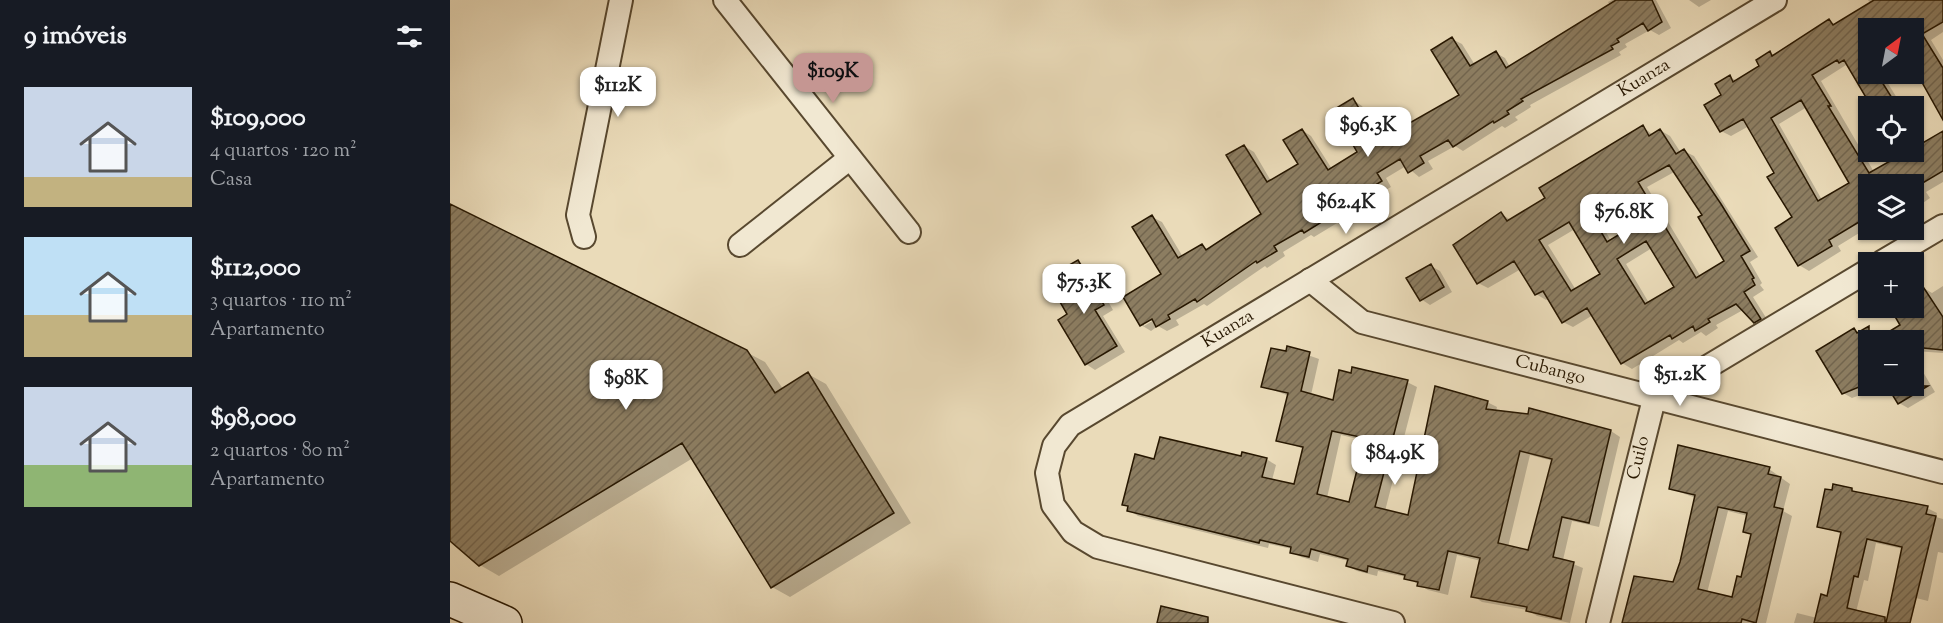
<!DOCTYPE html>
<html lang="pt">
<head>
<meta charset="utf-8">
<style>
	body { margin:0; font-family:"Sorts Mill Goudy",serif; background:#242831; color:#f1f3f6; height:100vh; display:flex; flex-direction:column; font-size:22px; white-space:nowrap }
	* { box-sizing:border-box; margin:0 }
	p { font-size:20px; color:#9ea1a6 }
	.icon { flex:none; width:33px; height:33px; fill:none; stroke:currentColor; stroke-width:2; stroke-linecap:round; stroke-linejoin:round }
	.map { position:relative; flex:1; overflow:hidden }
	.details { display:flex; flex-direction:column; background:#171b24; width:450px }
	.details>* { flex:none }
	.needle { width:39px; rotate:32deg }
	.controls { position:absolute; left:1408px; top:18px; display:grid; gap:12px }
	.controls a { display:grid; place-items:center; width:66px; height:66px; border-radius:0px; background:#171b24; box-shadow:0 2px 4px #0004; font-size:30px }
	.price { position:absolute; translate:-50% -51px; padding:0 14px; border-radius:12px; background:#fff; color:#222; font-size:20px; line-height:39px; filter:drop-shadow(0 2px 3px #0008) }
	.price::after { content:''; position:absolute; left:50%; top:36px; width:18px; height:14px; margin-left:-9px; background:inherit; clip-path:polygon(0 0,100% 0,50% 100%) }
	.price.on { background:#c59692; color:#111 }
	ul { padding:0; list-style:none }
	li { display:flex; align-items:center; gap:18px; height:150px; padding:0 24px }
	li span { display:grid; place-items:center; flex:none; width:168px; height:120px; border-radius:0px; color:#555 }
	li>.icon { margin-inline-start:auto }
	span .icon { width:72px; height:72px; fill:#fffc; stroke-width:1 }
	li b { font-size:26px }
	h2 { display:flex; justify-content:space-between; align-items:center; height:72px; padding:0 24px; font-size:26px }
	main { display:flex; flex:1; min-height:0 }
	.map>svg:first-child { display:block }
</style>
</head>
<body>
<main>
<section class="details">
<h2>9 imóveis<svg class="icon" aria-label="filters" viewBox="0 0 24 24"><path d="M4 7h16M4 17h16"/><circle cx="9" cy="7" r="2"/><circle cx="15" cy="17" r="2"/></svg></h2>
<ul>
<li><span style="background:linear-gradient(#c9d6e8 75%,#c2b280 0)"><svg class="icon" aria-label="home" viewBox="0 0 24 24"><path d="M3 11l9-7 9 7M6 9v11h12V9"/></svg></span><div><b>$109,000</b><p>4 quartos · 120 m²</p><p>Casa</p></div></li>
<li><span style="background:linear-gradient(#bfe0f5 65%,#c2b280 0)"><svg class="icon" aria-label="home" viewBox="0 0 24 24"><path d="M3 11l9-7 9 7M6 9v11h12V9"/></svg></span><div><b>$112,000</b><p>3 quartos · 110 m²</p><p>Apartamento</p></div></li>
<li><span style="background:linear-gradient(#c9d6e8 65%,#8fb573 0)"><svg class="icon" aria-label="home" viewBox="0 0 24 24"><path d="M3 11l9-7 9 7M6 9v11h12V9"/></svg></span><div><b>$98,000</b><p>2 quartos · 80 m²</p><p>Apartamento</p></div></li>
</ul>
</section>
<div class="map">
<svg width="1493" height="623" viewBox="0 0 1493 623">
	<defs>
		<pattern id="building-hatch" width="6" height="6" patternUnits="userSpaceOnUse" patternTransform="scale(1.5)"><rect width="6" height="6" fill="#8c7d61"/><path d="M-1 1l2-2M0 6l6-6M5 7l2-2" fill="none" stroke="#72654e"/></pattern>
	</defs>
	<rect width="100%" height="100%" fill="#eadbb9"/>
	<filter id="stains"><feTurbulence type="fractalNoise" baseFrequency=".00333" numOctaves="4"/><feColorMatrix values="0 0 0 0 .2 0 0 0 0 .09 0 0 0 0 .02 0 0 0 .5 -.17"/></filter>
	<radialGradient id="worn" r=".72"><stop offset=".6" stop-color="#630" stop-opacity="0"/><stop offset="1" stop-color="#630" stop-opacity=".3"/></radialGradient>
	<!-- shadow -->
	<path fill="#0003" fill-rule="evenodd" d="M1162,0H1206L1221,28L1209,35L1200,30L1175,44L1177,47L1169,52L1171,55L1080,105L1081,107L1065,117L1068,120L1055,128L1052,126L1013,151L1005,146L978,161L983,169L969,177L956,166L936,178L941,187L914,202L918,209L907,216L902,214L864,237L861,235L833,252L835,256L817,268L815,266L757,306L754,304L726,320L729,325L717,331L708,326L701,331L691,325L713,275L702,217L712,222L733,257L752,246L759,250L813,214L794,146L804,152L821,181L850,164L852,130L861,136L882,169L909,153L903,100L912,106L933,141L1011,96L1002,39L1012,44L1025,65L1046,53L1055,58L1060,67L1160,5L1158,2ZM708,314L709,317L694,326V322Z
		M1239,0H1261L1249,7Z
		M1418,0H1493V32L1481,40L1493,60V117L1464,66V28H1419V74H1432L1452,106H1422L1396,65L1371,81L1424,172L1451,156L1448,152H1464V127L1474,144L1493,132V182L1476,192L1480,198L1470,205L1464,204V184H1419V227L1388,246L1391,251L1359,271L1349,265L1344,218L1326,173L1299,126L1281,136L1271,131L1273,96L1280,77L1287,81L1311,66L1320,53L1325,56L1379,21L1386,25L1421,4ZM1357,107L1401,183L1372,200L1329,124Z
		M1193,127L1203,135L1210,130L1220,136L1231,153L1234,151L1244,156L1308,257L1300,262L1312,283L1310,285L1314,290L1303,297L1320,324L1314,328L1293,310L1266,325L1268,328L1256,336L1251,332L1233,343L1229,340L1182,369L1172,363L1143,315L1123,327L1113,322L1099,298L1096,300L1086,294L1071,269L1038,288L1028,283L1051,214L1061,220L1097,199ZM1226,171L1254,216L1276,261L1251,277L1197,187ZM1171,204L1185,226L1161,241L1148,218ZM1125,229L1152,275L1126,290L1098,245ZM1202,248L1226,287L1199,303L1176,264Z
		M0,205L296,352L315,362L333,389L358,374L376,384L461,523L340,597L322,587L243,458L49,576L30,565L0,539Z
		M628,262L638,267L663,310L653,316L675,352L645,370L636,364L619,314Z
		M981,266L990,271L1002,292L980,305L971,299Z
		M1493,286V353L1464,351V340H1419V386H1426L1423,390L1402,398L1393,393L1404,330L1410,333L1417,329L1430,339L1452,326L1442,308H1464V292L1472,287L1482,293Z
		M838,348L869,359L861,395L884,401L957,382L967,387L935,511L959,517L1037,402L1047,407L1046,411L1161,431L1170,437L1149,527L1122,521L1113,560L1133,568L1120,623L1087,616L1078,610L1032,602L1023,596L1031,561L1007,555L998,595L978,590L956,577L928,571L927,576L907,571L898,566L899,561L870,554L868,562L851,557L841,552L842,549L819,544L818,548L688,516L679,510L680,507L674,504L793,458L816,459L826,465L822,480L845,486L854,449L828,440L839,396L813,386ZM891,435L916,441L900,504L877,498ZM1080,455L1103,461L1079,552L1058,547Z
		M1464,357L1485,392L1458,408L1449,403L1439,386H1464Z
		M1319,469L1340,484L1333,511L1342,516L1316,623H1174L1224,584L1231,563L1246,498L1221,489ZM1278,511L1298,516L1295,531L1302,535L1292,579L1283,599L1257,593Z
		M1402,490L1410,494L1477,508L1487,513L1486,517L1493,519V553L1488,552L1478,601L1454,595L1453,549L1426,543L1418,581L1414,580L1406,612L1453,623H1344L1347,613L1367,618L1378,598L1392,534L1369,526Z"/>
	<!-- building -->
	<path fill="url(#building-hatch)" stroke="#271701" stroke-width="1.5" fill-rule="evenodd" d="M1166,0H1202L1212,22L1198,31L1193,23L1167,39L1169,42L1161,46L1163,49L1071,99L1073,101L1057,111L1059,114L1044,123L1043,121L1003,147L998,140L970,156L974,163L958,173L950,159L927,173L932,181L906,197L910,203L896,212L894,208L854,233L852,230L824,246L827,251L807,263L806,261L747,302L745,299L718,315L720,319L706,327L702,319L690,326L673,297L711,274L682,227L702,215L728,258L752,244L756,250L811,214L776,155L794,145L817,182L848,164L833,140L852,129L878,170L907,152L883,110L903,98L928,141L1009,95L981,50L1002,37L1020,66L1046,51L1056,68Z
		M1424,0H1493V22L1472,34L1493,68V120L1464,68V28H1419V74H1427L1447,106H1421L1394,60L1389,63L1387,60L1362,75L1381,106H1378L1419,173L1456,152H1464V148L1493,131V171L1471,184H1419V216L1379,240L1382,246L1348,266L1325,228L1342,217L1317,177L1324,173L1293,119L1270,132L1254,105L1271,95L1265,84L1280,75L1283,82L1309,66L1306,60L1320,51L1322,56L1379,19L1383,25ZM1351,100L1399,183L1368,201L1321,118Z
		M1193,125L1199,136L1210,129L1226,154L1234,149L1271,204L1300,251L1291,256L1304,278L1302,279L1305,285L1294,292L1311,319L1304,323L1286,304L1258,319L1260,322L1245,331L1243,326L1222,339L1220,335L1171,364L1137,308L1112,323L1093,291L1085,295L1064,261L1027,284L1003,245L1051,212L1057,221L1095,198L1089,188ZM1219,165L1252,215L1248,217L1274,261L1246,278L1188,182ZM1165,197L1183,226L1157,242L1140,213ZM1119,222L1150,274L1121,291L1089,240ZM1196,241L1224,287L1195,304L1167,259Z
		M0,204L297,350L325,393L358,372L444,513L321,588L232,443L29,566L0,541Z
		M628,260L654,305L645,310L667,346L635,365L608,320L617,314L610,302L621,295L607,272Z
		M981,264L994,287L970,301L956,278Z
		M1464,273L1493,317V350L1464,347V340H1425L1450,325L1440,308H1464Z
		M1419,326V377L1414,385L1392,394L1366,351L1404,328L1407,333Z
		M837,346L860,352L851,391L883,400L889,370L901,373L902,367L958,380L925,507L958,515L985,386L1038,401L1036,409L1078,414L1079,408L1161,430L1139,523L1112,517L1103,557L1124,562L1111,619L1076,611L1077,607L1021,597L1030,558L998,551L989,590L967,586L968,582L954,579L955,575L918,566L917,572L896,566L898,559L861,549L859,557L840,553L841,547L810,540L809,543L677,511L678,506L672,505L685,454L704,459L710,437L791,456L792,452L817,458L812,477L844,484L853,447L826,441L838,393L811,387L821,348L836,351ZM882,431L915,438L899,502L867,494ZM1070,451L1102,459L1078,550L1048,543Z
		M1437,386H1478L1448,404Z
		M1228,445L1320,467L1318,474L1331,477L1324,507L1333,509L1306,623L1292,619L1291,623H1172L1184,576L1223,582L1230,562L1245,495L1219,489ZM1268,507L1297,513L1293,532L1301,534L1291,577L1287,576L1282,597L1248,589Z
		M1383,484L1402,488V491L1478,506L1476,514L1486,516L1460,623H1436L1452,547L1417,539L1408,577L1404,576L1397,608L1435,617V623H1364L1371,594L1377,596L1391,532L1367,527L1375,489L1382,490Z
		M711,606L758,617V623H707Z"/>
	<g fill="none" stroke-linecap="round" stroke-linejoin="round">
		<defs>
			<g id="street">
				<path d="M275,0L459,232"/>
				<path d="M134,237L128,215L171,0"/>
				<path d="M290,245L400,158"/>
				<path d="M1432,262L1493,226"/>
				<path id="s1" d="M860,280L912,322L1493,472"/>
				<path id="s2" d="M943,623L648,547L623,532L603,505L597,473L604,446L620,425L1325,0"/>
				<path id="s3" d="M1148,623L1204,399L1419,270"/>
			</g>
			<path id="secondary" d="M0,599L55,623"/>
		</defs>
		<!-- street casing -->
		<use href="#street" stroke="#58482f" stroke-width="26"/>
		<!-- secondary casing -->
		<use href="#secondary" stroke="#271701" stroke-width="36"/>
		<!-- street -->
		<use href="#street" stroke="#f1e8d2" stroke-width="22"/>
		<!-- secondary -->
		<use href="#secondary" stroke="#f1e8d2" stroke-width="33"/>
	</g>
	<g text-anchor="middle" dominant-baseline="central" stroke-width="4.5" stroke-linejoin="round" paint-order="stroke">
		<!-- street labels -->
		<g font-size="18" fill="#271701" stroke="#f1e8d2">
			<text stroke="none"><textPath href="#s2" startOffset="1125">Kuanza</textPath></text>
			<text stroke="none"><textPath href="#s2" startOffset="639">Kuanza</textPath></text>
			<text stroke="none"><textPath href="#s1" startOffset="261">Cubango</textPath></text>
			<text stroke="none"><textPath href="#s3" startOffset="170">Cuilo</textPath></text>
		</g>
	</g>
	<rect width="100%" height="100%" filter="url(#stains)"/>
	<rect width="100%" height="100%" fill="url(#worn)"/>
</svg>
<div class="controls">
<a><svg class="needle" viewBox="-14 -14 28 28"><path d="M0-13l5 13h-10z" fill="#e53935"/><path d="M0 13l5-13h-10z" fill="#9ea1a6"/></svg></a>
<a><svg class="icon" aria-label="locate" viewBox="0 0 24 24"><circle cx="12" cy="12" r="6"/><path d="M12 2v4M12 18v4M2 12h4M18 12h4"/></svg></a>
<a><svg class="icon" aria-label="layers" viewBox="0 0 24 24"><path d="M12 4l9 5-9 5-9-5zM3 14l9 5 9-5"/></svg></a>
<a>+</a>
<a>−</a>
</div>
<b class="price on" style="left:383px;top:104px">$109K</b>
<b class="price" style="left:168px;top:118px">$112K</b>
<b class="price" style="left:918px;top:158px">$96.3K</b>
<b class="price" style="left:896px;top:235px">$62.4K</b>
<b class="price" style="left:1174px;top:245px">$76.8K</b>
<b class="price" style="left:634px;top:315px">$75.3K</b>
<b class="price" style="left:1230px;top:407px">$51.2K</b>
<b class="price" style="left:176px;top:411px">$98K</b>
<b class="price" style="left:945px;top:486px">$84.9K</b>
</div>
</main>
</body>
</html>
